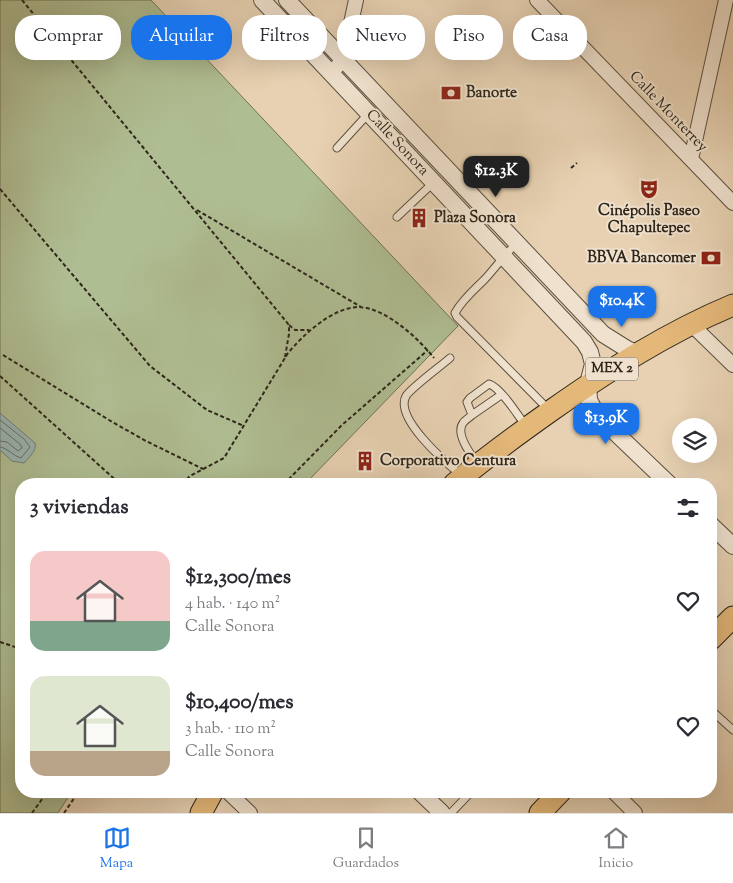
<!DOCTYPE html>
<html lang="es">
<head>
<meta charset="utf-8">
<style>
	body { margin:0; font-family:"Sorts Mill Goudy",serif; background:#f7f7f7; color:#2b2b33; height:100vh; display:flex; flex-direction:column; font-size:19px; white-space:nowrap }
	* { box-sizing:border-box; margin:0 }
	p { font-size:16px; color:#7c7c81 }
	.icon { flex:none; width:28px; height:28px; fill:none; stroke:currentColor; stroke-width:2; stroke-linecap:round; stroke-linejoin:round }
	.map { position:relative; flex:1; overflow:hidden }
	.side { position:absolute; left:15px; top:478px; width:702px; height:320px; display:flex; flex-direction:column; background:#fff; border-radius:20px; box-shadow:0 5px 20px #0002 }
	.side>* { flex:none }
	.banner { position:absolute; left:15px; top:15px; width:704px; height:45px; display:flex; gap:10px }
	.controls { position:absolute; left:672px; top:418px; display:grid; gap:10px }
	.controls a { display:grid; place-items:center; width:45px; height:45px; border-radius:50%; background:#fff; box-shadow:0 5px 20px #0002; font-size:25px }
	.price { position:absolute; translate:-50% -42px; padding:0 11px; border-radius:10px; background:#1a73e8; color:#fff; font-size:16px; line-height:32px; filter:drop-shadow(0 1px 2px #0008) }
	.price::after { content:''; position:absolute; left:50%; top:30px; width:15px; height:11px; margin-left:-8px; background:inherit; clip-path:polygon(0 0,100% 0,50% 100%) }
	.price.current { background:#222; color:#fff }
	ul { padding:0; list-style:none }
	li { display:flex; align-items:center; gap:15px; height:125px; padding:0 15px }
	li span { display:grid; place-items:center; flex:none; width:140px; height:100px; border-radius:15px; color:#555 }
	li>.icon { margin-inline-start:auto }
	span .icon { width:60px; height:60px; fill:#fffc; stroke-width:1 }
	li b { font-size:21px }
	h2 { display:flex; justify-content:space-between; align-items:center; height:60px; padding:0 15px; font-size:21px }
	.pill { padding:0 18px; border-radius:20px; background:#fff; box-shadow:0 5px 20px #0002; font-size:18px; line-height:45px }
	.pill.current { background:#1a73e8; color:#fff }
	.tab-bar { display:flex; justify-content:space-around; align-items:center; height:70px; border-top:1px solid #e1e1e2; background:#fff; font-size:14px; color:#7c7c81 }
	.tab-bar a { display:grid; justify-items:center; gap:2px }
	.tab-bar .current { color:#1a73e8 }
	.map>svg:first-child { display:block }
</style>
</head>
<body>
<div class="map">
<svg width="733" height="813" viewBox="0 0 733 813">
	<rect width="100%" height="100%" fill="#e7d1b2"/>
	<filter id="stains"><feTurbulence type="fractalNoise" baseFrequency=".004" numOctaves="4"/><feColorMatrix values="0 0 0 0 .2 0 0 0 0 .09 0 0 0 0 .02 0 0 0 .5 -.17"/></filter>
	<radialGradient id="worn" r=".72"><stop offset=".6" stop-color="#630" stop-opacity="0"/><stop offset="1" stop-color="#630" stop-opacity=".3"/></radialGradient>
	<!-- green -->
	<path fill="#afbd92" stroke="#6e7256" d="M0,0H151L458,326L305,484H21V791H72L58,813H0Z"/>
	<!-- water -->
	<path fill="#99b5b4" stroke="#6e7c76" d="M0,413L35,443C37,451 29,457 24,463L12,461L0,450Z"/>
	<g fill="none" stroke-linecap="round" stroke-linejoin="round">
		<!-- shore -->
		<path stroke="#646e67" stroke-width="1" d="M0,420L24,439L30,447L21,458C13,456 8,448 0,447
			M0,428L20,444L22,448L18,451L7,442L0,441"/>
		<defs>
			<path id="service" d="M337,148L369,113
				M397,217L433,183
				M517,243C505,254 496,267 485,279C474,290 462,300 455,313L457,317L549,410
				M450,358C441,366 411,388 406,396C394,418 445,462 461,475
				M501,395L472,415L467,402L470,398L489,384C501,388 517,414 525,425
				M472,415C469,418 465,420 463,423C455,434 471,455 477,463
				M711,710L733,730
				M451,813L472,791"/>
			<path id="minor" d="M537,0L733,203
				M331,73L343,60L356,0
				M691,159L726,0
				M692,325L733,365
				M227,791L250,813
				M613,791L635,813"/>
			<path id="tertiary" d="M262,0L584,342L590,352L593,364L588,384L589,400L597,415L669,484
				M287,0L603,334L627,349L638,354
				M711,525L733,546
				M419,791L442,813"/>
			<path id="primary" d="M454,484C485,458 518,434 552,410C609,370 668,332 733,305
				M711,639L733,617
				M201,813L213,791
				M540,813L561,791"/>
		</defs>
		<!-- service casing -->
		<use href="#service" stroke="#5c5140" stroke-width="9"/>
		<!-- minor casing -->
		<use href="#minor" stroke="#5c5140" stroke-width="16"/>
		<!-- tertiary casing -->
		<use href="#tertiary" stroke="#5c5140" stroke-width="18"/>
		<!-- primary casing -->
		<use href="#primary" stroke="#2e261a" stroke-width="23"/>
		<!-- path -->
		<path stroke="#2e261a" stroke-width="2" stroke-dasharray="4 2.5" stroke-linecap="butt" d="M22,0L289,325
			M571,168L577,163
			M0,189L150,366L207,410L244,426
			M197,210L361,307
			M3,355L109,420L144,440L203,469
			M285,357L289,334V325L295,330H309
			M0,376L120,484
			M182,484L190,476L224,458L288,353C304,334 332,308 358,307C385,307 419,339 434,358
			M284,484L342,425L428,350
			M0,642L21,649
			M32,813L48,791
			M64,813L79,791"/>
		<!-- service -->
		<use href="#service" stroke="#efe1cd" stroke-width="7"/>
		<!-- minor -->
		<use href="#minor" stroke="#efe1cd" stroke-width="14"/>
		<!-- tertiary -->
		<use href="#tertiary" stroke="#efe1cd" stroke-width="16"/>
		<!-- primary -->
		<use href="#primary" stroke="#e4b879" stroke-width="21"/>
	</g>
	<!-- icons -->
	<defs>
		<symbol id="bank-bare" viewBox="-9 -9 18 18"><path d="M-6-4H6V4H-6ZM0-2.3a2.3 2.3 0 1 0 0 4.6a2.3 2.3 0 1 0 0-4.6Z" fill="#8f2418" stroke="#efe1cd" stroke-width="2.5" paint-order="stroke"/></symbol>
		<symbol id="theatre-bare" viewBox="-9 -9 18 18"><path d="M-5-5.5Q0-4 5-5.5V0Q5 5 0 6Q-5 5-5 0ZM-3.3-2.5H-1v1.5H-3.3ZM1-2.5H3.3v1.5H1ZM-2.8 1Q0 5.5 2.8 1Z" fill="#8f2418" stroke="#efe1cd" stroke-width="2.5" paint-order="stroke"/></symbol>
		<symbol id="building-bare" viewBox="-9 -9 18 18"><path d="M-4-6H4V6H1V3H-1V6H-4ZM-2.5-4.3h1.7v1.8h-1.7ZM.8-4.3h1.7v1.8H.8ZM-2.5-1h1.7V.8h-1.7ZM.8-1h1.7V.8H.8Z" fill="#8f2418" stroke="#efe1cd" stroke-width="2.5" paint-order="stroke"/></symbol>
	</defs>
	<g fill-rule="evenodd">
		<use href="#bank-bare" x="437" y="79" width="28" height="28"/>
		<use href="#theatre-bare" x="635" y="175" width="28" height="28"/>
		<use href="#building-bare" x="405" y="204" width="28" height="28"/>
		<use href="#bank-bare" x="697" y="244" width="28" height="28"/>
		<use href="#building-bare" x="351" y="447" width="28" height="28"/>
	</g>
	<g text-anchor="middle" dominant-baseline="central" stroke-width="4" stroke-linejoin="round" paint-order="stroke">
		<!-- shield labels -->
		<rect fill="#efe1cd" stroke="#685e50" stroke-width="1" x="586" y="357.5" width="52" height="23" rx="4"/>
		<g font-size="14" font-weight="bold" fill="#2e261a">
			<text x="612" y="369">MEX 2</text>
		</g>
		<!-- poi labels -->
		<g font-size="15" font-weight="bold" fill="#2e261a" stroke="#efe1cd" text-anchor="start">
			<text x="466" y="93">Banorte</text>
			<text x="649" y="211" text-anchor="middle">Cinépolis Paseo<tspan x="649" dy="17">Chapultepec</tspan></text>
			<text x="434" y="218">Plaza Sonora</text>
			<text x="696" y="258" text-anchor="end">BBVA Bancomer</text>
			<text x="380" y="461">Corporativo Centura</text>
		</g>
		<!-- street labels -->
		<g font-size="15" fill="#2e261a" stroke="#efe1cd">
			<text transform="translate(668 112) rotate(46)">Calle Monterrey</text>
			<text transform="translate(397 143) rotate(47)">Calle Sonora</text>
		</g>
	</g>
	<rect width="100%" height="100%" filter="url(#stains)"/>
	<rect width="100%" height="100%" fill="url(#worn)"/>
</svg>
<div class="controls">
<a><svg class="icon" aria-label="layers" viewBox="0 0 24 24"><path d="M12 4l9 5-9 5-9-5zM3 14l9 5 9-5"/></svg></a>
</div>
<b class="price current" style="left:496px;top:198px">$12.3K</b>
<b class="price" style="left:622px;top:328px">$10.4K</b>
<b class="price" style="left:606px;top:445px">$13.9K</b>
<div class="banner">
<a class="pill">Comprar</a>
<a class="pill current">Alquilar</a>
<a class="pill">Filtros</a>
<a class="pill">Nuevo</a>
<a class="pill">Piso</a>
<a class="pill">Casa</a>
</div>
<section class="side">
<h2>3 viviendas<svg class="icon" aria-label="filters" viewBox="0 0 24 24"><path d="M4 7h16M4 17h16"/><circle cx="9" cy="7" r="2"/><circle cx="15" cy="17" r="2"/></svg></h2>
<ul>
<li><span style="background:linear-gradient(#f6c9c9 70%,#7fa58c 0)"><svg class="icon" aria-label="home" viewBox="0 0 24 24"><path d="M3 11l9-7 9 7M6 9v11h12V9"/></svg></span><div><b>$12,300/mes</b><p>4 hab. · 140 m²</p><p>Calle Sonora</p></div><svg class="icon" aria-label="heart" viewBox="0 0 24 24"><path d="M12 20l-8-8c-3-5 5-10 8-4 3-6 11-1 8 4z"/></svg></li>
<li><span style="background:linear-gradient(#dfe7d0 75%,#b9a48a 0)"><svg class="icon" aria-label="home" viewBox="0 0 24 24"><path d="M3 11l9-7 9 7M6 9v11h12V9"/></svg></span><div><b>$10,400/mes</b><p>3 hab. · 110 m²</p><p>Calle Sonora</p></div><svg class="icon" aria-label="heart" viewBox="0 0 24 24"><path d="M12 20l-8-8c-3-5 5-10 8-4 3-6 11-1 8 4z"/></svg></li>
</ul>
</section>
</div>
<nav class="tab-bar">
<a class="current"><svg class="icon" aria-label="map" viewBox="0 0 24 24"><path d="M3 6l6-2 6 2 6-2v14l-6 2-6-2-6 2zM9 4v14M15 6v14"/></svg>Mapa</a>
<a><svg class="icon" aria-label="saved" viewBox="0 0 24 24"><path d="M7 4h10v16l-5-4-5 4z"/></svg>Guardados</a>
<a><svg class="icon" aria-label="home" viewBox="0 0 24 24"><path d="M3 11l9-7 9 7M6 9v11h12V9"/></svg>Inicio</a>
</nav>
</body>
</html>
